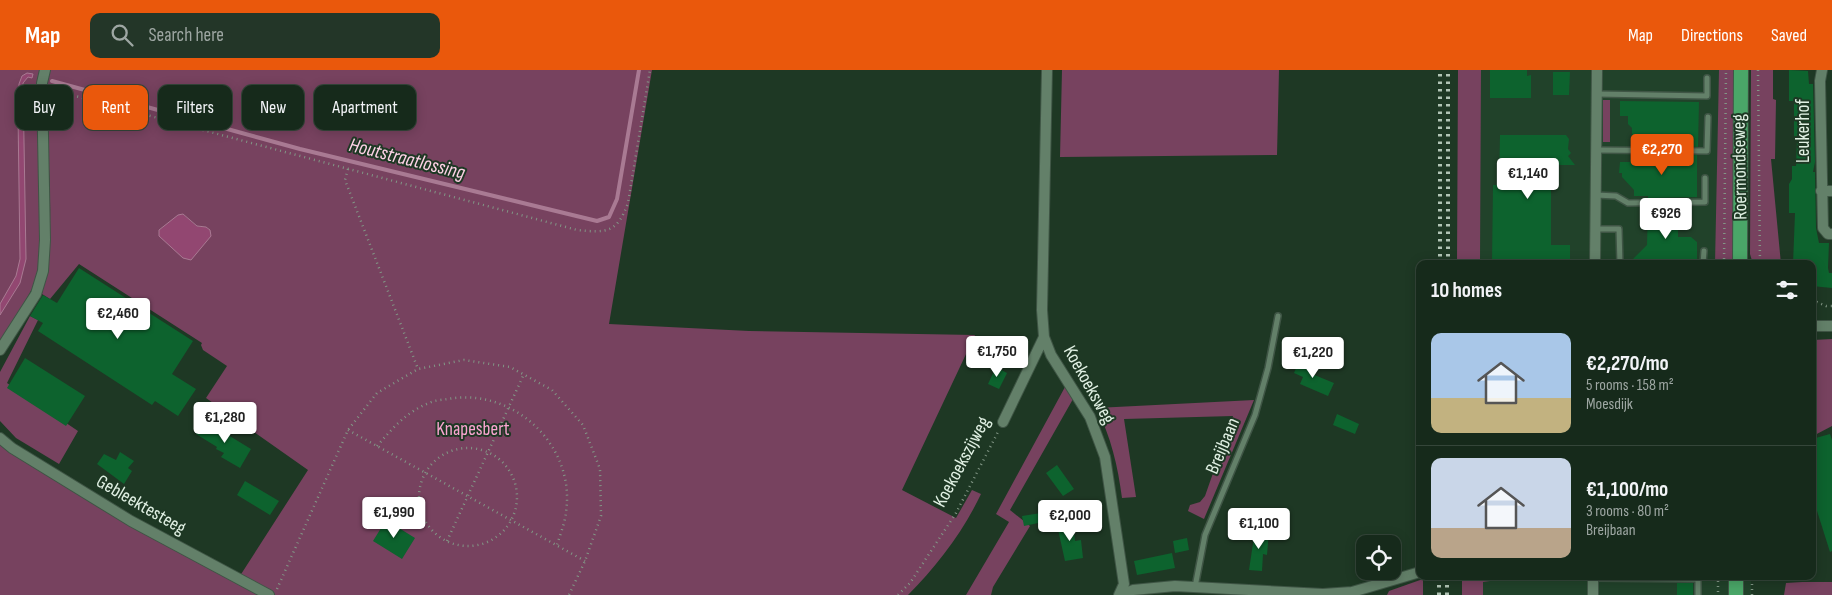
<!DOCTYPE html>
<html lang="en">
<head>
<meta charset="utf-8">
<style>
	body { margin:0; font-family:"Sofia Sans Condensed",sans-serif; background:#233628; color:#f1f3f6; height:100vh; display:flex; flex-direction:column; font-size:19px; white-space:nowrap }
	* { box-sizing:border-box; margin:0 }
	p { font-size:16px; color:#9ea7a3 }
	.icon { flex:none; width:28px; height:28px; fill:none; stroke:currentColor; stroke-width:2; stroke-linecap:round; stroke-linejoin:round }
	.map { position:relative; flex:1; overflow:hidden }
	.details { position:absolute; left:1416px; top:190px; width:400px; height:320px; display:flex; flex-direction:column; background:#162a1b; border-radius:10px; box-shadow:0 2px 12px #0003,0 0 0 1px #35463a }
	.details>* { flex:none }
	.top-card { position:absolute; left:15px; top:15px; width:475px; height:45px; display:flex; gap:10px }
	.fabs { position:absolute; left:1356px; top:465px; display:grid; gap:10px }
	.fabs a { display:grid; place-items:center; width:45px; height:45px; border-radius:10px; background:#162a1b; box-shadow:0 2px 12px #0003,0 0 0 1px #35463a; font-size:25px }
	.price { position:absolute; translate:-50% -42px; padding:0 11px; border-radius:5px; background:#fff; color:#222; font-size:16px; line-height:32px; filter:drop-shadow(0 1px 2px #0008) }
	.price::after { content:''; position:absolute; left:50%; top:30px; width:15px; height:11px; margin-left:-8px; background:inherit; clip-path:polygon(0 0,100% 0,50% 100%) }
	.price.on { background:#ea580c; color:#fff }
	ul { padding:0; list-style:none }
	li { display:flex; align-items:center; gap:15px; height:125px; padding:0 15px }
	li+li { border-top:1px solid #35463a }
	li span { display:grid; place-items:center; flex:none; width:140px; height:100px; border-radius:10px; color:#555 }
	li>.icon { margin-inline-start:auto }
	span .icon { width:60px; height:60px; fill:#fffc; stroke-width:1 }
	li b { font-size:21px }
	h2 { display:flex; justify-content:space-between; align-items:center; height:60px; padding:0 15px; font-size:21px }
	.pill { padding:0 18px; border-radius:10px; background:#162a1b; box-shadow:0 2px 12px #0003,0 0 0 1px #35463a; font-size:18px; line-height:45px }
	.pill.on { background:#ea580c; color:#fff }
	header { display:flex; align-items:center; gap:30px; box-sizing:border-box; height:70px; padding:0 25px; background:#ea580c; color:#fff }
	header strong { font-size:24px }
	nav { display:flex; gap:28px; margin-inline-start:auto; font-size:18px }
	.search { width:350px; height:45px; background:#233628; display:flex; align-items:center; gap:12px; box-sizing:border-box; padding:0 18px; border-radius:10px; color:#9ea7a3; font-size:19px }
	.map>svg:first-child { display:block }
</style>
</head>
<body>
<header>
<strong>Map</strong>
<div class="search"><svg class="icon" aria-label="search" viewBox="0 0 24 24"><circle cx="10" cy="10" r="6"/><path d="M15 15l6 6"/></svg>Search here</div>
<nav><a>Map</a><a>Directions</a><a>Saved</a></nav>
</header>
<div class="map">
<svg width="1832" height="525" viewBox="0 0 1832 525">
	<rect width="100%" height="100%" fill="#1e3824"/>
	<!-- built -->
	<path fill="#21422a" d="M1476,0H1743L1747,194H1474Z
		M1470,506H1751V525H1470Z"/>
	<!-- green -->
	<path fill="#77425f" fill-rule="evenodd" d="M0,0H41V174L38,201L32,219L0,275Z
		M48,0H652L609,254L749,261L975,265L902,420L956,448L972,420L981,424C963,462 937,496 908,525H0V373L236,512L308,400L206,328L227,296L203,280L201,275L202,273L79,194L50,229L42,224C57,158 47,85 45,18ZM183,144L197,156L206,157L210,160H159Z
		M1062,0H1279L1277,85L1060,87Z
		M1458,0H1481L1480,194H1457Z
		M1719,0H1735L1733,194H1715Z
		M1751,0H1773V29L1776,30L1775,89H1771L1781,194H1753L1750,184Z
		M1603,30H1610V72H1603Z
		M30,246L38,250L7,313L78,361L59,394L16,368L0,351V302Z
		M1832,269V356L1813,366V270Z
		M1065,317L1073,329L1010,440L1030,456L993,517L991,525H966L1009,452L996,444Z
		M1254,330L1204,449L1188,441L1190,435L1200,432L1205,426L1233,346L1124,349L1136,427L1122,428C1118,397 1111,366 1096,338Z
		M1462,506H1525L1483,512V525H1462Z
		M1423,509V525H1387L1389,521Z
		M1802,512H1832V525H1784L1786,513Z"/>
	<!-- water -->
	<path fill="#924771" stroke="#a97a93" d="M27,3L33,4L32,8L28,7L23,13L26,189L20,213L0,245V234L16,206L20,189L18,44L19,14L22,6Z
		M183,144L197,156L206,157L210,160L211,166L191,190L183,188L159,166V160L178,145Z"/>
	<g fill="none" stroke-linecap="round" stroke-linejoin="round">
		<!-- stream -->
		<path stroke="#a97a93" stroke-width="4" d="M52,11L300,79L597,151L609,147L617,129L639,0"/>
	</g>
	<!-- building -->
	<path fill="#0d632e" d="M1490,0H1527V6L1531,5V28H1490Z
		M1789,0L1808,1L1809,14H1813L1815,92L1813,102H1815L1816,158L1819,173H1829L1828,198L1829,203H1832V218L1812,216V194H1793L1795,143H1789V114L1792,109V96H1796L1797,70H1794V31H1789Z
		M1553,2H1570L1569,25H1553Z
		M1620,31L1699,32L1698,77L1632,76V58L1628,54V46H1620Z
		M1500,65H1566L1569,69L1568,79L1571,83L1568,86L1575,95H1558V107H1551V175H1570V194H1492L1493,115H1499Z
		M1632,85H1697V127L1648,128V126H1634V120L1622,107V103H1619L1620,92H1630Z
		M1648,137H1678V167H1691L1697,172V194H1628L1647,175Z
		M79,198L193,271L172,304L196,319L178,346L155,331L152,335L38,261L43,253L30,246L43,225L57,233Z
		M1325,273L1335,278L1331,288L1320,284Z
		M25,288L85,326L66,356L7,318Z
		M1299,291L1315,297L1312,304L1334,313L1328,326L1300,314L1303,307L1294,303Z
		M996,297L1007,303L999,319L988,314Z
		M1337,344L1359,354L1355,364L1333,355Z
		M205,351L251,379L240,398L221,387L224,383L216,379L217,377L196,364Z
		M1830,364L1832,370V481L1830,482L1812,425V392L1816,391L1812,380V369Z
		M120,382L134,391L128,398L132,401L124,414L97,394L104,384L116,390Z
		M1057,395L1074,419L1063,426L1046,403Z
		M245,411L279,431L270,445L237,425Z
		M1041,443L1043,452L1024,456L1022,446Z
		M386,450L415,468L402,489L373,471Z
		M1073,452L1075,471L1081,470L1083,488L1065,491L1057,455Z
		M1255,460L1269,461L1267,485L1263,484L1262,501L1249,500Z
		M1187,468L1189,480L1175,483L1173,471Z
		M1172,483L1175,498L1137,505L1134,491Z
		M1677,513H1693V525H1677Z"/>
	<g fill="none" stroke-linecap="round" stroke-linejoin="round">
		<defs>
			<path id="service" d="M1597,24L1707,26V8
				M1596,80L1707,81L1708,47
				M1596,125L1616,126L1628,133L1705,132V108
				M1596,159H1619L1620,194
				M1703,194L1704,181
				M1594,508L1698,509
				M1195,517L1205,465L1255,345L1268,298L1278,246
				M1698,525V507"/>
			<path id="minor" d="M1047,0L1042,240L1044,267L1051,285L1090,347L1105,387L1124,514L1119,525
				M1822,0L1820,11L1823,158L1828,164H1832
				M1821,121H1832
				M1595,194L1597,0
				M1812,256H1832
				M0,280L36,224L43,201L45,170L42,13L45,0
				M1003,352L1044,267
				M0,368L12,378L131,451L269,525
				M1593,506V525
				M1121,525L1133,520L1175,516L1323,524L1352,522L1420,502"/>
			<path id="primary" d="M1740,194L1741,0
				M1736,525V506"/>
		</defs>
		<!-- service casing -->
		<use href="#service" stroke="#3f5545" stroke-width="8"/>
		<!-- minor casing -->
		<use href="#minor" stroke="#3f5545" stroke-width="12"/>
		<!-- primary casing -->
		<use href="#primary" stroke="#3f5545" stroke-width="16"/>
		<!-- path -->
		<path stroke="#829786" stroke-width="2.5" stroke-dasharray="1 4" stroke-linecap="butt" d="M1758,0L1760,194
			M53,20L577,160C607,163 617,163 628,133L650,0
			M348,99L345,110L418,299
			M1724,194L1726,0
			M1812,230L1826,236H1832
			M348,360L585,491
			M377,376C393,358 406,342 429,333C435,330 442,330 448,329C513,317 576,375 566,442C565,453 560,465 557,475
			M419 427a49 49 0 1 1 98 0a49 49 0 1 1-98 0Z
			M447,471L524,304
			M1718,506V525
			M277,519L348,360L377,323L418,299L464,290L510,297L552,320L583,355L600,399L601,446L585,491L569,525
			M898,525L910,513L956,443L998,362
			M1752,525V506"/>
		<!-- service -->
		<use href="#service" stroke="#638069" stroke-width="5"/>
		<!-- minor -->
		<use href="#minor" stroke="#638069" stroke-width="10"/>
		<!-- primary -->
		<use href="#primary" stroke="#4aa668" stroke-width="14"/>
		<!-- rail -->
		<path stroke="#b1c4b5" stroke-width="4" stroke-dasharray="2.5 5" stroke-linecap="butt" d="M1440,194V0
			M1448,194V0
			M1439,525V506
			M1447,525V506"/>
	</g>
	<g text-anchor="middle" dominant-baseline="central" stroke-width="4" stroke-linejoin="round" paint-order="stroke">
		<!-- street labels -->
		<g font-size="19" fill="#e0f0e3" stroke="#1e3824">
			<text transform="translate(1803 61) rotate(-90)">Leukerhof</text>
			<text transform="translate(1740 97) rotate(-91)">Roermondseweg</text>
			<text transform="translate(1089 315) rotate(61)">Koekoeksweg</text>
			<text transform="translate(1223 376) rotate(-67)">Breijbaan</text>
			<text transform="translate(962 392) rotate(-62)">Koekoekszijweg</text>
			<text transform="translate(141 435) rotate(30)">Gebleektesteeg</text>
		</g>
		<!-- park labels -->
		<g font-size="19" fill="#fba6d2" stroke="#1e3824">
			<text x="473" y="359">Knapesbert</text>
		</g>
		<!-- water labels -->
		<g font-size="20" font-style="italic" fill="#ffd2e7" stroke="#1e3824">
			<text transform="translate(407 89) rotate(14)">Houtstraatlossing</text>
		</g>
	</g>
</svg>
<div class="fabs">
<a><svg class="icon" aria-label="locate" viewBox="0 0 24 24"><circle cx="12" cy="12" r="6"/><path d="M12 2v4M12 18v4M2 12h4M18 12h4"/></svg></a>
</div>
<b class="price on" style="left:1662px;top:106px">€2,270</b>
<b class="price" style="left:1528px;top:130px">€1,140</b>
<b class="price" style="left:1666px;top:170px">€926</b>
<b class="price" style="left:118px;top:270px">€2,460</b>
<b class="price" style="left:997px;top:308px">€1,750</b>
<b class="price" style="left:1313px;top:309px">€1,220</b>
<b class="price" style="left:225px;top:374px">€1,280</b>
<b class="price" style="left:394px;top:469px">€1,990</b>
<b class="price" style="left:1070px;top:472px">€2,000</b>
<b class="price" style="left:1259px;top:480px">€1,100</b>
<div class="top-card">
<a class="pill">Buy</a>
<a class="pill on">Rent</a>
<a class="pill">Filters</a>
<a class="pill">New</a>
<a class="pill">Apartment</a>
</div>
<section class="details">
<h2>10 homes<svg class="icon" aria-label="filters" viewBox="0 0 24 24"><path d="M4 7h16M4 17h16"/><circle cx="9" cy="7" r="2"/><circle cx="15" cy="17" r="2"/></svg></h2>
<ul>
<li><span style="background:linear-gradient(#a9c7e8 65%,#c2b280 0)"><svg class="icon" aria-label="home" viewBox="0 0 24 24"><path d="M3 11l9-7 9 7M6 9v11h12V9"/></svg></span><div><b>€2,270/mo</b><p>5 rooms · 158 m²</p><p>Moesdijk</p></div></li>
<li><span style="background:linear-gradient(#c9d6e8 70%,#b9a48a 0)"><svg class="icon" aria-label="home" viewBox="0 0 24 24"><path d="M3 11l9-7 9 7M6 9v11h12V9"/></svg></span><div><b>€1,100/mo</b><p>3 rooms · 80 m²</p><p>Breijbaan</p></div></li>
</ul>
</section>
</div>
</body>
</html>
